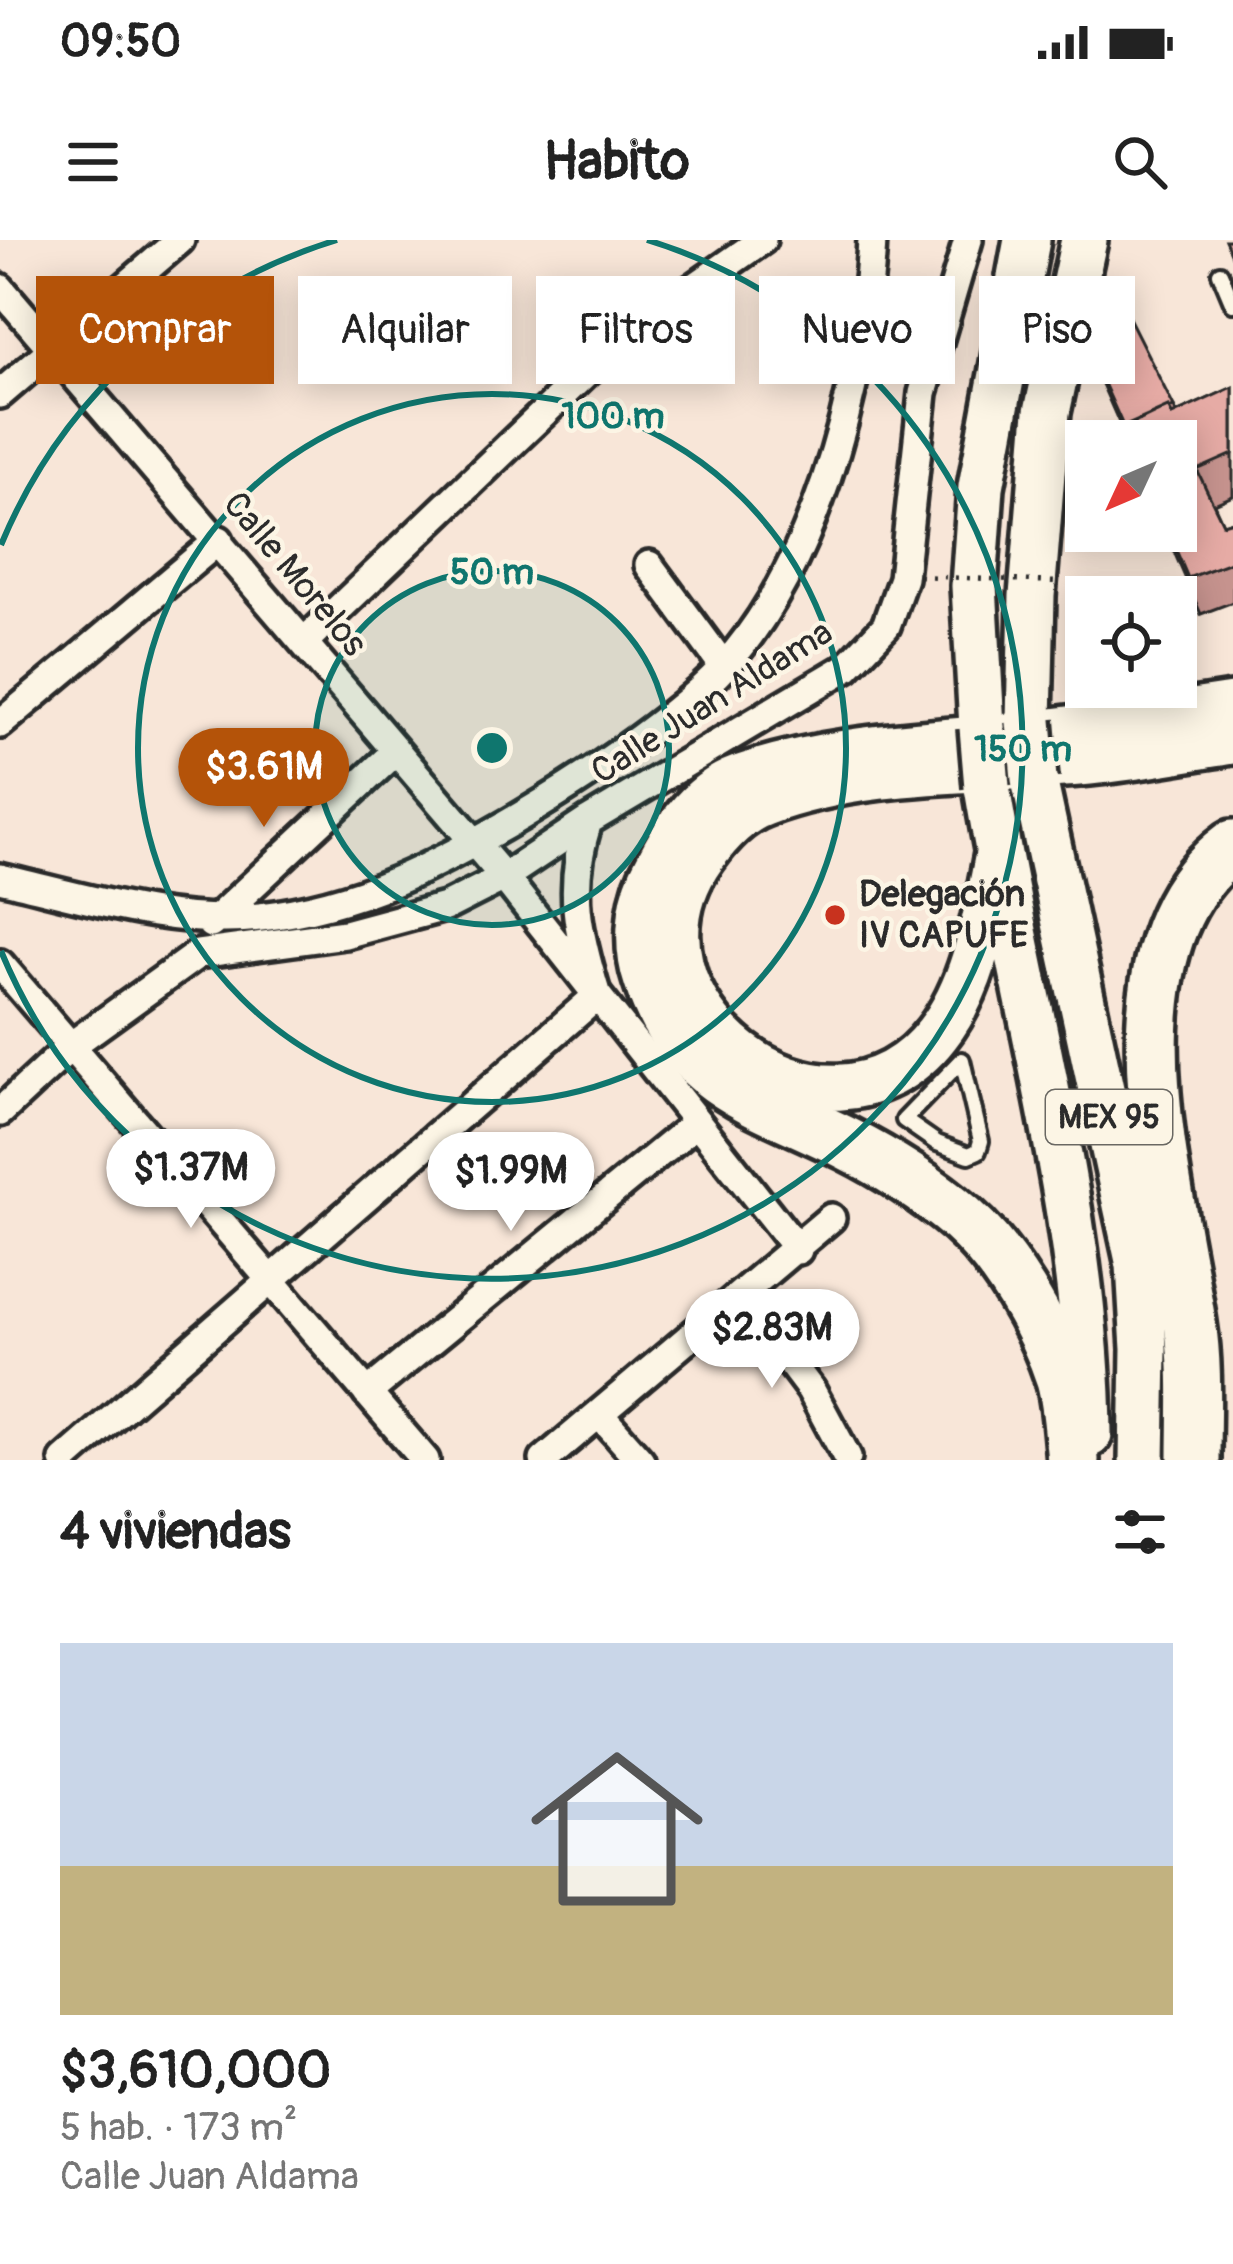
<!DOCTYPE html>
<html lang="es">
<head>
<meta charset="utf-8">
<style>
	body { margin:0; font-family:Pangolin,sans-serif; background:#f2f2f2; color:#222; height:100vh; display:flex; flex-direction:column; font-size:45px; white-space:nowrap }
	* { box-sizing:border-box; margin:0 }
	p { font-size:39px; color:#767676 }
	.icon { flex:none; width:66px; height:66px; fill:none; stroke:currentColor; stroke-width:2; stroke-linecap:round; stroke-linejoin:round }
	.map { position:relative; height:1220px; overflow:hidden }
	.drawer { display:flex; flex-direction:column; background:#fff; flex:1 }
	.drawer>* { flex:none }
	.banner { position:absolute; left:36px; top:36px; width:1161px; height:108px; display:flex; gap:24px }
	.needle { width:78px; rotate:226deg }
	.tools { position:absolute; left:1065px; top:180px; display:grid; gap:24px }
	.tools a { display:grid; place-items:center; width:132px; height:132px; border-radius:0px; background:#fff; box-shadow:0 6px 30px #0003; font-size:60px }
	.price { position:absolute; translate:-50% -102px; padding:0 27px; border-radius:42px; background:#fff; color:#222; font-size:39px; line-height:78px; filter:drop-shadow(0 3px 6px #0008) }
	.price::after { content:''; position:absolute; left:50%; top:72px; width:36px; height:27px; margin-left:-18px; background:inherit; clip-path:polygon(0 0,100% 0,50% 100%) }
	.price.active { background:#b45309; color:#fff }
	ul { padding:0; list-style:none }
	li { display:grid; align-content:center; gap:24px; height:636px; padding:0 60px }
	li span { display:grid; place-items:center; height:372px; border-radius:0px; color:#555 }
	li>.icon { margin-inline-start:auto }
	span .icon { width:216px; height:216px; fill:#fffc; stroke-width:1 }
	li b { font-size:51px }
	h2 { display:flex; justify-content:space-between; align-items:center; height:144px; padding:0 60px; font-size:51px }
	.chip { padding:0 42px; border-radius:0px; background:#fff; box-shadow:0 6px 30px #0003; font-size:42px; line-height:108px }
	.chip.active { background:#b45309; color:#fff }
	.status { display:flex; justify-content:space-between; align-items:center; height:84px; padding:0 60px; background:#fff; direction:ltr }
	.status svg { height:33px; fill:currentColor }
	header { display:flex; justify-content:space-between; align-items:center; height:156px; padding:0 60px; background:#fff; font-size:54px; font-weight:700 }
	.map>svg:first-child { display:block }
</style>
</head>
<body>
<div class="status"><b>09:50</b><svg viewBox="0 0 49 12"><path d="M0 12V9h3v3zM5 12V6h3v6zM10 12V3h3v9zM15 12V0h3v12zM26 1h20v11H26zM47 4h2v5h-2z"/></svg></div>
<header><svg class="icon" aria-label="menu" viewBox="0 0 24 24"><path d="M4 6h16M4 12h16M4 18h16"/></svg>Habito<svg class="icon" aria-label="search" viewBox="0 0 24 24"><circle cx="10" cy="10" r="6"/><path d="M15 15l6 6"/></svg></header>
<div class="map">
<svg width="1233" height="1220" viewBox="0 0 1233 1220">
	<rect width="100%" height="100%" fill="#f8e6d8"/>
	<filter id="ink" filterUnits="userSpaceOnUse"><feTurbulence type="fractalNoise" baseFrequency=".00833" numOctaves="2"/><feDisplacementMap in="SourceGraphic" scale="24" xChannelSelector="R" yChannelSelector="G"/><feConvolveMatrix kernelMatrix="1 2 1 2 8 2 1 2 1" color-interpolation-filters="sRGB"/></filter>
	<g filter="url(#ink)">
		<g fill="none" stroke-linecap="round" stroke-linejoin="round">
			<defs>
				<path id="service" d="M1220,33L1233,64
					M962,820L981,901L978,911L969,915L937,903L904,880Z"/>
				<path id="minor" d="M0,48L504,637L798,1010
					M0,154L180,0
					M649,325L722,424
					M306,400L621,99L762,0
					M0,484L219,300
					M0,638C82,657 175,687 260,677C358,666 438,625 521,576C583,539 646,498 700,450C812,351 865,144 872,0
					M211,684L396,511
					M0,724L425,1220
					M0,872L72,805L198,714L345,694L445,667L504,637L588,581L847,427L886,386L903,338L923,153L968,0
					M741,1057L811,1150L847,1217
					M367,1153L695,884
					M600,1175L640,1220
					M64,1220L597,756C577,691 567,647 588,581
					M544,1220L831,978"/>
				<path id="trunk" d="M1029,481L1032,356L1047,172L1084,0
					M982,487L974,346L981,247L1027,0
					M1034,539L1139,1025L1144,1109L1142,1220
					M987,547C1022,763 1087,974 1089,1194
					M998,614C986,674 976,745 937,794C826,938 600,760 703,616C718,595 739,572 764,563C865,525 983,532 1089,522C1137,518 1185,508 1233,501"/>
				<path id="motorway" d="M1073,1220C1070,1194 1069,1164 1062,1139C1044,1084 1005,1017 962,979C930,951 886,923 848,904C759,859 683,845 649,738C639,709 641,668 654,640C673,600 696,557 741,541C824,512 912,508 999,500C1078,492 1155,481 1233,469
					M1194,1220C1194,1175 1197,1127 1190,1083C1169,943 1097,706 1233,606"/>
			</defs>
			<!-- service casing -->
			<use href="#service" stroke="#2b2b2b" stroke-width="22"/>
			<!-- minor casing -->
			<use href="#minor" stroke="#2b2b2b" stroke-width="36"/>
			<!-- trunk casing -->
			<use href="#trunk" stroke="#2b2b2b" stroke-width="54"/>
			<!-- motorway casing -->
			<use href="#motorway" stroke="#2b2b2b" stroke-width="60"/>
			<!-- service -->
			<use href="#service" stroke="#fcf5e5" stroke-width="14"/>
			<!-- minor -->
			<use href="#minor" stroke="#fcf5e5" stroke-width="27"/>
			<!-- trunk -->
			<use href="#trunk" stroke="#fcf5e5" stroke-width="45"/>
			<!-- motorway -->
			<use href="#motorway" stroke="#fcf5e5" stroke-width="51"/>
			<defs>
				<path id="trunk-bridge" d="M1029,481L1034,539
					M982,487L987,547"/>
			</defs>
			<!-- trunk-bridge casing -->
			<use href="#trunk-bridge" stroke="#2b2b2b" stroke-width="54" stroke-linecap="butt"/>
			<!-- path-bridge -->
			<path stroke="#2b2b2b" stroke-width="4.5" stroke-dasharray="3 9" stroke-linecap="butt" d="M919,336L1058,342"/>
			<!-- trunk-bridge -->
			<use href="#trunk-bridge" stroke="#fcf5e5" stroke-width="45"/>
		</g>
		<!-- wall -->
		<path fill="#c6938e" stroke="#2b2b2b" stroke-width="3" d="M1070,67L1174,167L1176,173L1233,147V256L1214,264L1223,284L1233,281V362L1201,374L1165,291H1176V201H1127L1080,94Z"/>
		<!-- building -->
		<path fill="#e6aba5" stroke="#2b2b2b" stroke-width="3" d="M1225,0H1233V18Z
			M1114,48L1174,167L1169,169L1168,167L1124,188L1070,67Z
			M1233,147V214L1197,230L1223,284L1233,281V321L1188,338L1168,291H1176V201H1129L1123,187L1168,167L1172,175Z"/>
	</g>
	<!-- distance rings -->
	<circle cx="492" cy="508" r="177" fill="#0f766e" fill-opacity=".12"/>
	<g fill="none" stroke="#0f766e" stroke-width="6">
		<circle cx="492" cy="508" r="177"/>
		<circle cx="492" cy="508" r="354"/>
		<path d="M1 305A531 531 0 0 1 337 0M647 0A531 531 0 1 1 1 711"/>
	</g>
	<!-- markers -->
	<circle fill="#c8321e" stroke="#fcf5e5" stroke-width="4.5" cx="835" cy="675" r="12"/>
	<g text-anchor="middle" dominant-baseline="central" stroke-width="9" stroke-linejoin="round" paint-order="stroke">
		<!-- shield labels -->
		<rect fill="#fcf5e5" stroke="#6a6863" stroke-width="3" x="1046" y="850" width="126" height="54" rx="9"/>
		<g font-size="33" font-weight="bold" fill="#2b2b2b">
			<text x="1109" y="877">MEX 95</text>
		</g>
		<!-- street labels -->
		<g font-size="36" fill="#2b2b2b" stroke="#fcf5e5">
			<text transform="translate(295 334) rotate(50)">Calle Morelos</text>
			<text transform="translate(712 462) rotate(-32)">Calle Juan Aldama</text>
		</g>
		<!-- poi labels -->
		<g font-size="36" font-weight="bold" fill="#2b2b2b" stroke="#fcf5e5" text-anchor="start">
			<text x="859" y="654">Delegación<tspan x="859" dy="41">IV CAPUFE</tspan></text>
		</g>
	</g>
	<circle cx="492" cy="508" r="18" fill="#0f766e" stroke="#fcf5e5" stroke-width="6"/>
	<g font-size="36" text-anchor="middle" font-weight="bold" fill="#0f766e" stroke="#fcf5e5" stroke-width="9" stroke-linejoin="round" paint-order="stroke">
		<text x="613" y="188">100 m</text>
		<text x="492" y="344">50 m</text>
		<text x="1023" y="521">150 m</text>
	</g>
</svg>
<div class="tools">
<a><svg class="needle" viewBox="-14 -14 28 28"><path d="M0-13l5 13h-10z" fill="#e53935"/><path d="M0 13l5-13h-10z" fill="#767676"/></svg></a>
<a><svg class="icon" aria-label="locate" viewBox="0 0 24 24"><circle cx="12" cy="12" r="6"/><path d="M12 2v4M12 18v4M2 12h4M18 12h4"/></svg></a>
</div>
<b class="price active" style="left:264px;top:590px">$3.61M</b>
<b class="price" style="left:191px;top:991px">$1.37M</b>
<b class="price" style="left:511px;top:994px">$1.99M</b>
<b class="price" style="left:772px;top:1151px">$2.83M</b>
<div class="banner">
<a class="chip active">Comprar</a>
<a class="chip">Alquilar</a>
<a class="chip">Filtros</a>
<a class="chip">Nuevo</a>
<a class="chip">Piso</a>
</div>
</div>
<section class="drawer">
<h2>4 viviendas<svg class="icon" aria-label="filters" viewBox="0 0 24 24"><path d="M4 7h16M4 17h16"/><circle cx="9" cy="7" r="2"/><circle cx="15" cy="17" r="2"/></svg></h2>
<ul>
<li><span style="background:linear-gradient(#c9d6e8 60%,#c2b280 0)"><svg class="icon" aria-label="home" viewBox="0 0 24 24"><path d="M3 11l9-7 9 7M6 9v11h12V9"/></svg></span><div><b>$3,610,000</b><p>5 hab. · 173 m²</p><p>Calle Juan Aldama</p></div></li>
</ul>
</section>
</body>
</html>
